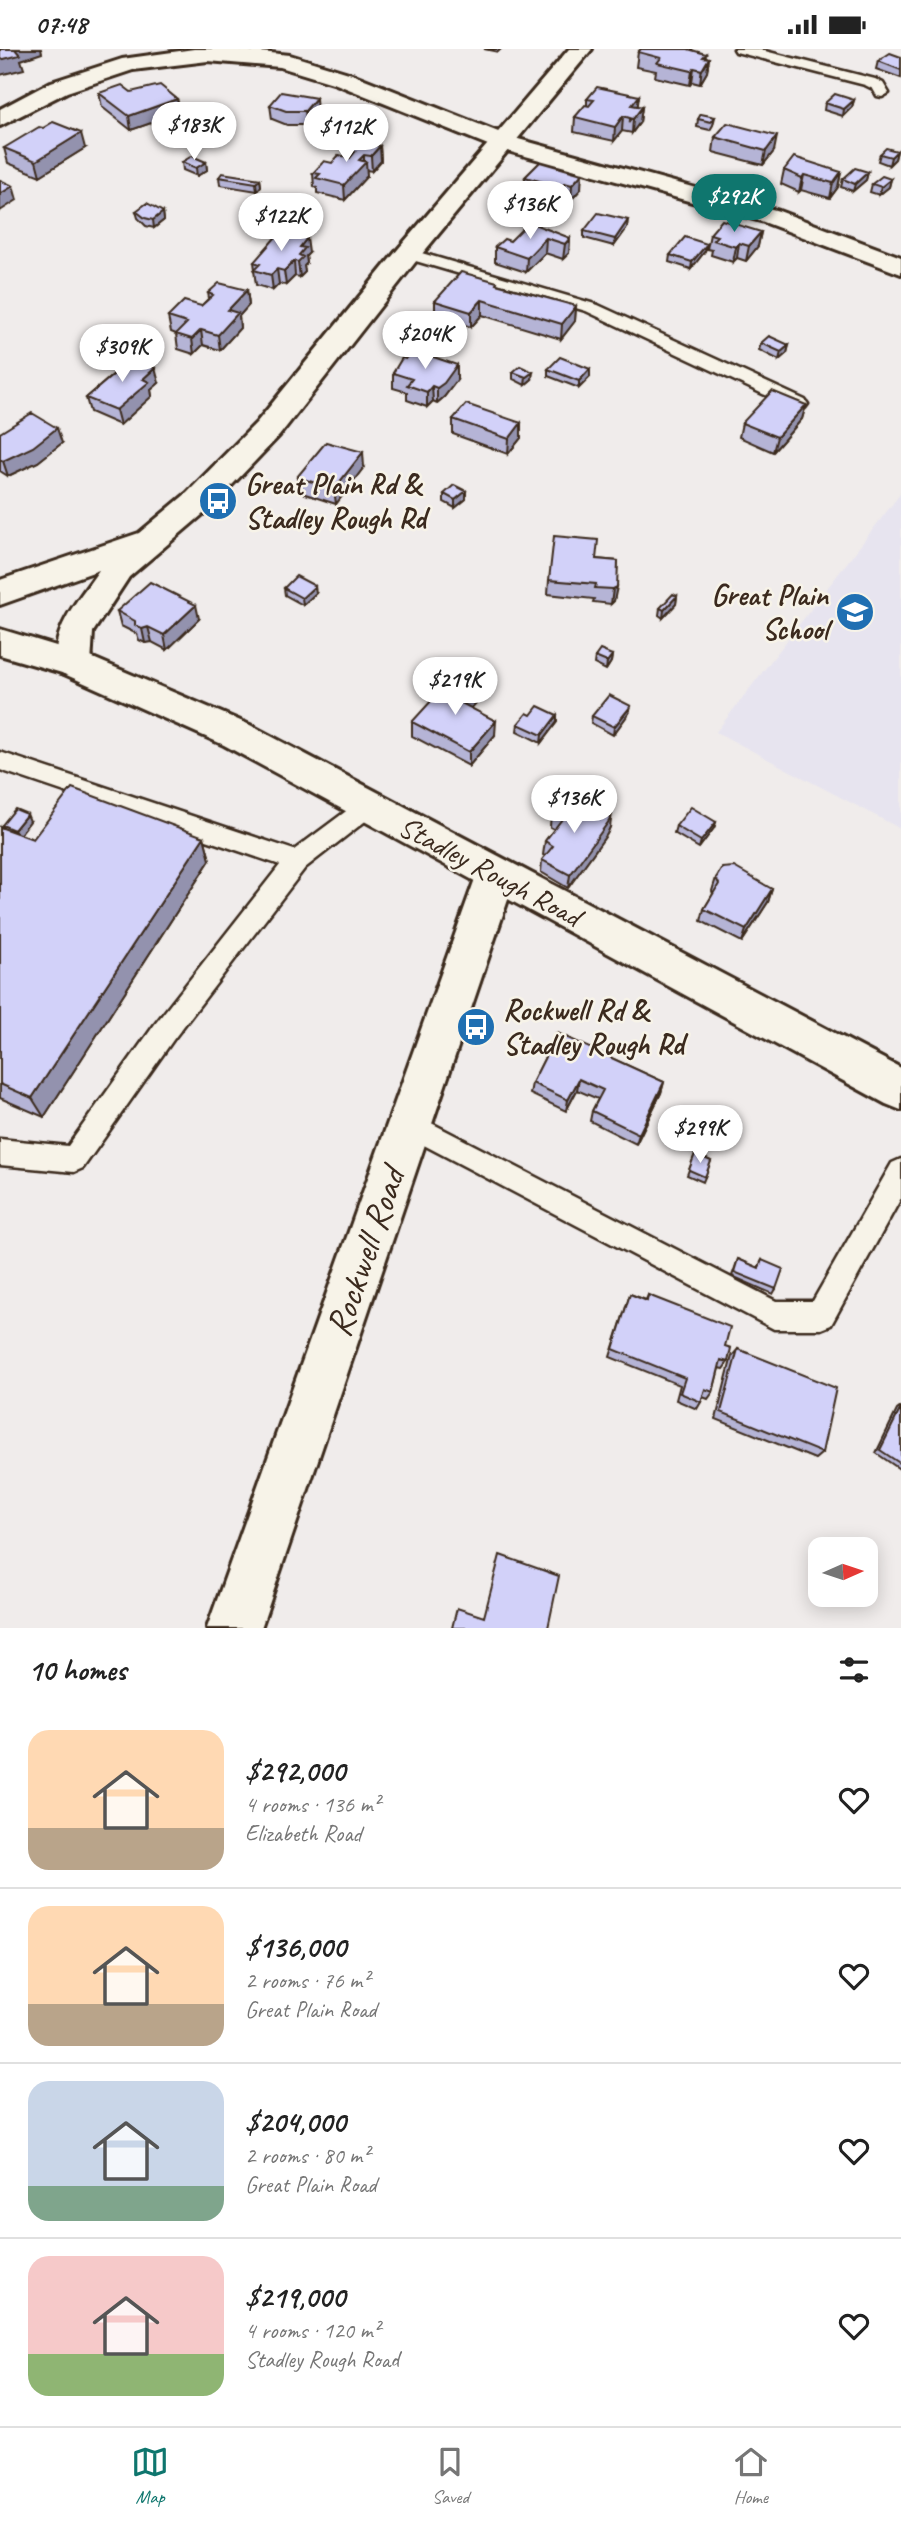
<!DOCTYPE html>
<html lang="en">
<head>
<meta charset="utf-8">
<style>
	body { margin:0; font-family:Caveat,sans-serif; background:#f2f2f2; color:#222; height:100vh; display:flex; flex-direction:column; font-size:26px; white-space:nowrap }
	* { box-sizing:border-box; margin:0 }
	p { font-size:23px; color:#767676 }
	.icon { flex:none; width:38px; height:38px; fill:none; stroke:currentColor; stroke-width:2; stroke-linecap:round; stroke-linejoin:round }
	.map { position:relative; height:1579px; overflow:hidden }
	.details { display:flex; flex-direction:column; background:#fff; flex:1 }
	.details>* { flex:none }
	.needle { width:46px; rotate:87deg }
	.tools { position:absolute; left:808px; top:1488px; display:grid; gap:14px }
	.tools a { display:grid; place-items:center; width:70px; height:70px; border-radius:14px; background:#fff; box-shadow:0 4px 18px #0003; font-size:35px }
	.price { position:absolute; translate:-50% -60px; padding:0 16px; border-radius:24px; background:#fff; color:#222; font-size:23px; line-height:46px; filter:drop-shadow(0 2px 4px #0008) }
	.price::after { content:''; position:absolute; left:50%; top:42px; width:21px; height:16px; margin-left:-10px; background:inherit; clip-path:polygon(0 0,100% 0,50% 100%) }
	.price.current { background:#0f766e; color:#fff }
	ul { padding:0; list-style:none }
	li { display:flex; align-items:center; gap:21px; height:175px; padding:0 28px }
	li+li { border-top:2px solid #e0e0e0 }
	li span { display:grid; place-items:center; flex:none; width:196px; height:140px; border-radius:21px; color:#555 }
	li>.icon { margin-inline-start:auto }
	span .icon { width:84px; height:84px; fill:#fffc; stroke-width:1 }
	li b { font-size:30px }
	h2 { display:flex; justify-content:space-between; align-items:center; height:84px; padding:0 28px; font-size:30px }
	.status { display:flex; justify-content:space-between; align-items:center; height:49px; padding:0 35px; background:#fff; direction:ltr }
	.status svg { height:19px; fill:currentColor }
	.menu { display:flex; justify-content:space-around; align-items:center; height:98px; border-top:2px solid #e0e0e0; background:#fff; font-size:19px; color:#767676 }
	.menu a { display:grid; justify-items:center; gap:4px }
	.menu .current { color:#0f766e }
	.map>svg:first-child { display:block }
</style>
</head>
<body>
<div class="status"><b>07:48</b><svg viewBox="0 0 49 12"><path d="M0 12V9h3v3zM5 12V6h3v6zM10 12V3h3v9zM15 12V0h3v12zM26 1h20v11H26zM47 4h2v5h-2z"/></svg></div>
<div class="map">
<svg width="901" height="1579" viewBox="0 0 901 1579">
	<rect width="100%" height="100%" fill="#f0eceb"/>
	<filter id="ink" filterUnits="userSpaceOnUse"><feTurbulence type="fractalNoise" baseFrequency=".0143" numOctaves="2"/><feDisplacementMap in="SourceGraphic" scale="14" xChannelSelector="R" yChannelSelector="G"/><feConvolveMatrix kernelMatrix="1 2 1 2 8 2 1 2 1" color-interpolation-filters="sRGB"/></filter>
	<g filter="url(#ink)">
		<!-- built -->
		<path fill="#e7e4ef" d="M901,444V780L716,683Z"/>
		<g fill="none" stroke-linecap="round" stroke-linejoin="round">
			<defs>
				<path id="service" d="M734,0H757L875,30L883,34L889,44L882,48L877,47L873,40L865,36L736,3Z
					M408,200L598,256L805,351L808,355L805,359H793L586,262L402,208L400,205Z
					M0,703L294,801L361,751L369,748L377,751L380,757L377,763L305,819L173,991L83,1119L74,1123L0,1116V1090L68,1097L155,975L280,816L0,721Z
					M410,1063L776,1252H813L892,1114L901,1110V1149L831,1276L821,1280H774L401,1084L397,1075L401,1066Z"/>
				<path id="minor" d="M194,0H230L290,6L352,25L511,88L779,162L901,208V225L761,172L493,98L336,35L280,18L208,12L133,21L67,43L0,77V60L51,33L122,10Z
					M496,811L510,815L516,827L261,1579H207L476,827L482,815Z"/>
				<path id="tertiary" d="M569,0H592L417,211L279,387L209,460L129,528L93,583L91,615L86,624L74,628L62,624C42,589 80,549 99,521L0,556V531L139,484L187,444L257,373L399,199Z"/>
				<path id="secondary" d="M0,580L86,606L250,676L901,1019V1061L886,1055L224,696L62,624L0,606Z"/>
			</defs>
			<!-- service casing -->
			<use href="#service" stroke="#3b2a1e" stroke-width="5"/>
			<!-- minor casing -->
			<use href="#minor" stroke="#3b2a1e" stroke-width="6"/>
			<!-- tertiary casing -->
			<use href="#tertiary" stroke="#3b2a1e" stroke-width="6"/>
			<!-- secondary casing -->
			<use href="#secondary" stroke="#3b2a1e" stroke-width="6"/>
			<!-- service -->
			<use href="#service" fill="#f7f3e8" fill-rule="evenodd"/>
			<!-- minor -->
			<use href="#minor" fill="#f7f3e8" fill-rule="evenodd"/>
			<!-- tertiary -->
			<use href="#tertiary" fill="#f7f3e8" fill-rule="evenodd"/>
			<!-- secondary -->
			<use href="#secondary" fill="#f7f3e8" fill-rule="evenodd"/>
		</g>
		<!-- wall -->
		<path fill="#b5b4d6" stroke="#3b2a1e" stroke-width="2" d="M484,0H501L498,3Z
			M641,0H689L709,9L707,23L700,35L692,33L690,36L655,28L656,22L636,18L638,3Z
			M901,8V29L876,20L878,12Z
			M131,43L177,50L180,64L131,81L102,58L99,44Z
			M639,47L637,57L642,58L640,73L632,84L622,82L614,92L574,83L575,68L587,57V50Z
			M854,51L852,58L843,67L824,61L825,54Z
			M270,56L317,63L307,76H287L272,70Z
			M715,68L713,76L710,81L697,78L698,70Z
			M715,88L774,102L763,116L713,103Z
			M380,97L381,112L372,122L366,121L367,127L345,151L317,144V139L314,138L313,124L349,109L348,102Z
			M4,99H85L40,127L8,114Z
			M897,102L895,110L889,116L878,112L880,105Z
			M182,113H206L207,121L197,127L183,121Z
			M540,113L581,140L571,151L564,149L560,153L524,143L525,128Z
			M784,121L841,123L838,138L830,149L801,141L799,143L781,135Z
			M868,123L866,131L853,142L841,138L843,130Z
			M219,128L260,130L261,137L257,142L220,136Z
			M891,130L889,138L879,146L870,143L872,135Z
			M136,162L163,163L164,171L154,179L146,177L138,169Z
			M627,179L614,197L584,189V182Z
			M527,181L570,189L569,204L563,210L545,204L526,223L495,213V198L510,192Z
			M761,183L758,197L746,212L737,209L733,213L711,206L712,201L707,200L710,185Z
			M707,195L705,202L691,220L669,213L670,206Z
			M309,204L306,207L307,214L304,217L305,223L300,228L295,227L286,236L279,235L273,241L256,236L254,221L255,220L254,213Z
			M497,235L576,257L575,272L561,290L482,266L471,278L435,267V252Z
			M247,241L249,256L239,267L240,279L220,301L203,296L194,305L178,300L176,285L171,283L168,268L201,257L209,249L208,244Z
			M761,294L789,296L787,304L779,311L759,301Z
			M115,319L159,334L151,341L152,347L120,376L90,363L86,349L116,323Z
			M548,320L590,328L579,339L548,327Z
			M513,323L532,330L525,336L513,330Z
			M393,324L457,331L444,348L437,354L433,352L427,358L407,351V343L393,339Z
			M806,356L802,370L773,403L739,388L742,374Z
			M453,370L521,374V389L508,405L453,385Z
			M0,384L62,394L38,413L8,427L0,422Z
			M364,418L336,455L299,443L297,428Z
			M466,442V450L455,459L444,453V445Z
			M596,510L618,512L614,552L611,555L593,553L594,550L548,545L549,531Z
			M284,539L316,544L303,556L285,546Z
			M677,547L676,555L663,569L659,566L660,559Z
			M117,562L199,570L167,601L152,593L145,594L139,591L137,585L121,577Z
			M612,606L611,613L606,621L594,615L595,608Z
			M476,654L471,659L495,686L469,717L412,687V673Z
			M629,664L613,686L591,674L592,667Z
			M531,666H557V673L541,694L517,682L518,675Z
			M551,764L610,778L607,785L568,839L541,823L542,811L545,807L543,806L545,792L554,780L550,778Z
			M30,772L20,785L33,790L204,788L210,811L44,1068L0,1049V778L3,779L2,776Z
			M716,773L714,779L699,799L674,784L676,777Z
			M716,829L772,840L768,853L742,893L701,872L704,860L713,845L712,842Z
			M557,984L664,1033L661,1044L636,1095L590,1072L592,1062L598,1050L577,1041L566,1062L530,1045L532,1034Z
			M695,1105L711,1112L703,1133L687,1126Z
			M738,1210L758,1219L762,1211L776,1240L773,1245L732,1227Z
			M630,1245L646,1251L648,1246L725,1297L728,1313L723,1320L719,1319L713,1343L708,1350L703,1348L701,1353L697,1360L676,1351L680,1336L610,1308Z
			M738,1300L822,1404L815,1410L716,1370L732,1307Z
			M901,1358V1421L876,1404L897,1361Z"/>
		<!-- shaded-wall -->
		<path fill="#9392ae" stroke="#3b2a1e" stroke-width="2" d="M14,0H41L42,4L21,11L24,20L0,26V11Z
			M706,5L704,19L709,9L707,23L700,35L703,8Z
			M694,19L692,33L690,36L692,22Z
			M639,47L637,62L630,71L632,56Z
			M316,49L317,63L307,76L305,62Z
			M177,50L180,64L131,81L129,67Z
			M854,51L852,58L843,67L844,60Z
			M642,58L640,73L632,84L633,70Z
			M623,67L622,82L614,92L615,78Z
			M81,84L85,99L40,127L36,112Z
			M777,87L774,102L763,116L766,102Z
			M380,97L381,112L372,122L371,107Z
			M897,102L895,110L889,116L891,108Z
			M364,106V114L366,113L367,127L345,151L344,136L359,111Z
			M206,113L207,121L197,127L196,119Z
			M841,123L838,138L830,149L833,134Z
			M868,123L866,131L853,142L855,135Z
			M582,125L581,140L571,151L572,136Z
			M804,126L801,141L799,143L802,129Z
			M260,130L261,137L257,142L256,134Z
			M891,130L889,138L879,146L881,138Z
			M565,134L564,149L560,153L561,138Z
			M13,137L17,151L0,162V145Z
			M163,163L164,171L154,179L153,171Z
			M628,171L627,179L614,197L615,190Z
			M761,183L758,197L746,212L749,197Z
			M307,189L309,204L306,207L307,214L304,217L305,223L300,228L298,213L300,198Z
			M546,189L545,204L526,223L527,209Z
			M570,189L569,204L563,210L565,195Z
			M739,194L737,209L733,213L736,198Z
			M707,195L705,202L691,220L692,213Z
			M294,212L295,227L286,236L284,222Z
			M277,220L279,235L273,241L271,226Z
			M247,241L249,256L239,267L240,279L220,301L218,286L228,261Z
			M482,251V266L471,278V263Z
			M576,257L575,272L561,290L562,275Z
			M201,281L203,296L194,305L192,290Z
			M789,296L787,304L779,311L781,303Z
			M457,316V331L444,348L437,354V339Z
			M155,319L159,334L151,341L152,347L120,376L116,361L143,330Z
			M590,320V328L579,339V332Z
			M533,323L532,330L525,336L526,328Z
			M432,337L433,352L427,358V343Z
			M806,356L802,370L773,403L777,388Z
			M521,374V389L508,405L509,390Z
			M57,379L62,394L38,413L8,427L3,412Z
			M363,403L364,418L336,455L334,440Z
			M466,442V450L455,459V451Z
			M315,537L316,544L303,556L302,549Z
			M617,538L614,552L611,555L613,540Z
			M677,547L676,555L663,569L664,561Z
			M196,556L199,570L167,601L164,586Z
			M148,578L152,593L145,594L142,580Z
			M612,606L611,613L606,621L607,613Z
			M476,640V654L463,669V655Z
			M631,657L629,664L613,686L614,678Z
			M557,666V673L541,694L542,686Z
			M496,672L495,686L469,717V703Z
			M612,764L610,778L607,785L568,839L570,826Z
			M27,765L30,772L18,788L14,781Z
			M716,773L714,779L699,799L701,792Z
			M204,788L210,811L44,1068L32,1049Z
			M772,840L768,853L742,893L746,881Z
			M579,1030L577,1041L566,1062L568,1051Z
			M664,1033L661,1044L636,1095L639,1085Z"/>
		<!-- building -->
		<path fill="#d2d1f9" stroke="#3b2a1e" stroke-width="2" d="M0,0H15L20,6L0,11Z
			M641,0H688L706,5L703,8L709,9L702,21L694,19L692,22L657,14L661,9L638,3Z
			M890,4L901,8V21L878,12Z
			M122,36L131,43L160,36L177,50L129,67L99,44Z
			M597,38L639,47L632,56L642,58L633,70L623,67L615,78L575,68L585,56L589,57L594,51L587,50Z
			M281,43L316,49L305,62H286L270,56Z
			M835,45L854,51L844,60L825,54Z
			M701,65L715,68L711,73L698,70Z
			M53,73L81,84L36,112L4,99L39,78L43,79Z
			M727,74L777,87L766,102L715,88Z
			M358,92L380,97L371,107L364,106L359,111L366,113L344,136L316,129L320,125L313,124L324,112L332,114L339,106L350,109L355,103L348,102Z
			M886,99L897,102L891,108L880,105Z
			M192,107L206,113L196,119L182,113Z
			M794,108L841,123L833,134L804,126L802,129L784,121Z
			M540,113L582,125L572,136L565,134L561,138L525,128Z
			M855,119L868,123L855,135L843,130Z
			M222,124L260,130L256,134L219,128Z
			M882,127L891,130L881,138L872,135Z
			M0,131L13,137L0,145Z
			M147,154L163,163L153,171L145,169L136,162Z
			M598,164L628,171L615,190L584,182Z
			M722,171L761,183L749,197L739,194L736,198L713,191L717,187L710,185Z
			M534,175L570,189L565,195L546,189L527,209L495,198L504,190L510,192L522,180L527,181Z
			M281,182L307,189L300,198L305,199L299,206L303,208L298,213L294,212L284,222L277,220L271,226L254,221L260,215L254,213Z
			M685,188L707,195L692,213L670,206Z
			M461,223L497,233L496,235L576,257L562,275L482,251L471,263L435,252Z
			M219,234L247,241L228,261L238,264L218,286L201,281L192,290L176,285L187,274L168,268L184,252L201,257L213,246L208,244Z
			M769,287L789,296L781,303L761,294Z
			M413,301L457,316L444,334L437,339L432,337L427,343L407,336L412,330L393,324L402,309L406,310Z
			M128,308L155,319L143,330L149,333L116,361L86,349L119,321L115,319Z
			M560,308L590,320L579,332L548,320Z
			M520,317L533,323L526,328L513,323Z
			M772,342L806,356L777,388L742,374Z
			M466,355L521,374L509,390L453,370Z
			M32,364L57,379L33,398L3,412L0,410V384Z
			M326,393L363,403L334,440L297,428Z
			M454,436L466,442L455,451L444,445Z
			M554,487L598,491L596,510L618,512L617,538L613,540L595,539L596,535L549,531Z
			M296,527L315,537L302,549L284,539Z
			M150,533L196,556L164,586L148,578L142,580L135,576V572L117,562Z
			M673,545L677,547L664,561L660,559Z
			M600,601L612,606L607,613L595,608Z
			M453,628L476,640L463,655L496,672L469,703L412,673Z
			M609,646L631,657L614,678L592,667Z
			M538,657L557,666L542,686L518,675L527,664L531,666Z
			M72,739L204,788L32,1049L0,1035V778L33,790Z
			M561,752L572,758L575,754L600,767L605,760L612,764L609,772L570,826L542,811L553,797L545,792L562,770L551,764Z
			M691,758L716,773L701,792L676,777Z
			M15,760L27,765L14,781L2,776Z
			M734,818L772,840L746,881L704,860L719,835L716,829L722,819Z
			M557,984L664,1033L639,1085L592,1062L603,1041L579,1030L568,1051L532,1034Z
			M695,1105L711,1112L705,1128L689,1121Z
			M738,1210L759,1219L762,1211L783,1220L776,1240L734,1223Z
			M630,1245L647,1252L648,1246L730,1278L725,1297L731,1299L728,1313L721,1311L713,1343L705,1340L701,1353L680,1344L685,1329L613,1300Z
			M738,1300L836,1339L822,1404L721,1363Z
			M901,1359V1415L880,1401Z
			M500,1506L559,1527L548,1579H452L457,1559L484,1568Z"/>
	</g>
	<!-- icons -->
	<defs>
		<symbol id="bus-disc" viewBox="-11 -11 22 22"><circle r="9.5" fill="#1f6fb2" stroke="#f7f3e8"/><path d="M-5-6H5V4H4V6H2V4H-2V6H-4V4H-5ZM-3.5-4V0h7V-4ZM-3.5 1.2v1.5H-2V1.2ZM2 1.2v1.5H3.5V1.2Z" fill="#fff"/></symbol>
		<symbol id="school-disc" viewBox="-11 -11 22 22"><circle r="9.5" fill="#1f6fb2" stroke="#f7f3e8"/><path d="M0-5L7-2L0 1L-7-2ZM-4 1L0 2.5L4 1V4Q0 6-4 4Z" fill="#fff"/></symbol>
	</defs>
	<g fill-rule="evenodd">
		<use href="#bus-disc" x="196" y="430" width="44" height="44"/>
		<use href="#school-disc" x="833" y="541" width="44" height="44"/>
		<use href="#bus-disc" x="454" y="956" width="44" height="44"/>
	</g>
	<g text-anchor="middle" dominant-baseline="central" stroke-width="5" stroke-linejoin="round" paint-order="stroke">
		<!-- poi labels -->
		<g font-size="30" font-weight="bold" fill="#3b2a1e" stroke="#f7f3e8" text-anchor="start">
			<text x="245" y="435">Great Plain Rd &amp;<tspan x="245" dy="34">Stadley Rough Rd</tspan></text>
			<text x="828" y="546" text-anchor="end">Great Plain<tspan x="828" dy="34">School</tspan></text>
			<text x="503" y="961">Rockwell Rd &amp;<tspan x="503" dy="34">Stadley Rough Rd</tspan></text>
		</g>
		<!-- street labels -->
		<g font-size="30" fill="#3b2a1e" stroke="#f7f3e8">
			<text transform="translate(490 822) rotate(28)">Stadley Rough Road</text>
		</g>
		<!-- near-street labels -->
		<g font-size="37" fill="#3b2a1e" stroke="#f7f3e8">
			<text transform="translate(365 1203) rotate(-71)">Rockwell Road</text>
		</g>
	</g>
</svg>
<div class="tools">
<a><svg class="needle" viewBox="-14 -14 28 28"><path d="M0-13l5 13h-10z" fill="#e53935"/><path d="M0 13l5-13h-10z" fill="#767676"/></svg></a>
</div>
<b class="price" style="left:194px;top:113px">$183K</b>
<b class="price" style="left:346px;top:115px">$112K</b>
<b class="price current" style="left:734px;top:185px">$292K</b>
<b class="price" style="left:530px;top:192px">$136K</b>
<b class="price" style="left:281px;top:204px">$122K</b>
<b class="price" style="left:425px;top:322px">$204K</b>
<b class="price" style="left:122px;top:335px">$309K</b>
<b class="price" style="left:455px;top:668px">$219K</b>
<b class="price" style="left:574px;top:786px">$136K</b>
<b class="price" style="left:700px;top:1116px">$299K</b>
</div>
<section class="details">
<h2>10 homes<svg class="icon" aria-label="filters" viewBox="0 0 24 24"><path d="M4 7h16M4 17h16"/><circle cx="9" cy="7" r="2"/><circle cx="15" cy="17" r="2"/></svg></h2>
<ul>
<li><span style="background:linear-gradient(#ffd9b3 70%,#b9a48a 0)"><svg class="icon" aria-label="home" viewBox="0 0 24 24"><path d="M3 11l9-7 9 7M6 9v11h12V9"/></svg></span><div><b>$292,000</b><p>4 rooms · 136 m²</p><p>Elizabeth Road</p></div><svg class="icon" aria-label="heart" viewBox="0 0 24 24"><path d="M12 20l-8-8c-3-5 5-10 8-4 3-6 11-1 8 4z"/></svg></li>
<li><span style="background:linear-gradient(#ffd9b3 70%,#b9a48a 0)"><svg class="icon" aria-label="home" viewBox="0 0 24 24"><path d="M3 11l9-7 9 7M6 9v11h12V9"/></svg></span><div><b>$136,000</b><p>2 rooms · 76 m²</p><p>Great Plain Road</p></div><svg class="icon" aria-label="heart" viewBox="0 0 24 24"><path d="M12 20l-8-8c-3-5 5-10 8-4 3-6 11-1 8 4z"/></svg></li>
<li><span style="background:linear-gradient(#c9d6e8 75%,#7fa58c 0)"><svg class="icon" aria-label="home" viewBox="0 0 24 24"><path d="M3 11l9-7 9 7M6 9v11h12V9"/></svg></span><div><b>$204,000</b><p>2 rooms · 80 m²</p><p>Great Plain Road</p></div><svg class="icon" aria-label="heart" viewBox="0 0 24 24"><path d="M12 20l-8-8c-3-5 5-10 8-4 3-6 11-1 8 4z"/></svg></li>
<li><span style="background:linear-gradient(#f6c9c9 70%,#8fb573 0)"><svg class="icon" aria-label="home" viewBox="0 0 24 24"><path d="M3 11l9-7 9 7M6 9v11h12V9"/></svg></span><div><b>$219,000</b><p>4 rooms · 120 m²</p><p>Stadley Rough Road</p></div><svg class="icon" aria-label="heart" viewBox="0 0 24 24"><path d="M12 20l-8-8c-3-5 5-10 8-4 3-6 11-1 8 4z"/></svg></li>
</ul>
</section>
<nav class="menu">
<a class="current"><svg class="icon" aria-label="map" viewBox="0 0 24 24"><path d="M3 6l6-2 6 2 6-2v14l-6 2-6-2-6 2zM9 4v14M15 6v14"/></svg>Map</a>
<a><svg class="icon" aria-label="saved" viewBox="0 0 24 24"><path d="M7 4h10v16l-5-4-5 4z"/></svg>Saved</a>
<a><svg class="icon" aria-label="home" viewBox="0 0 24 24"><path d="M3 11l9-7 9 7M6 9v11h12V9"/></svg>Home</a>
</nav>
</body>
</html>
